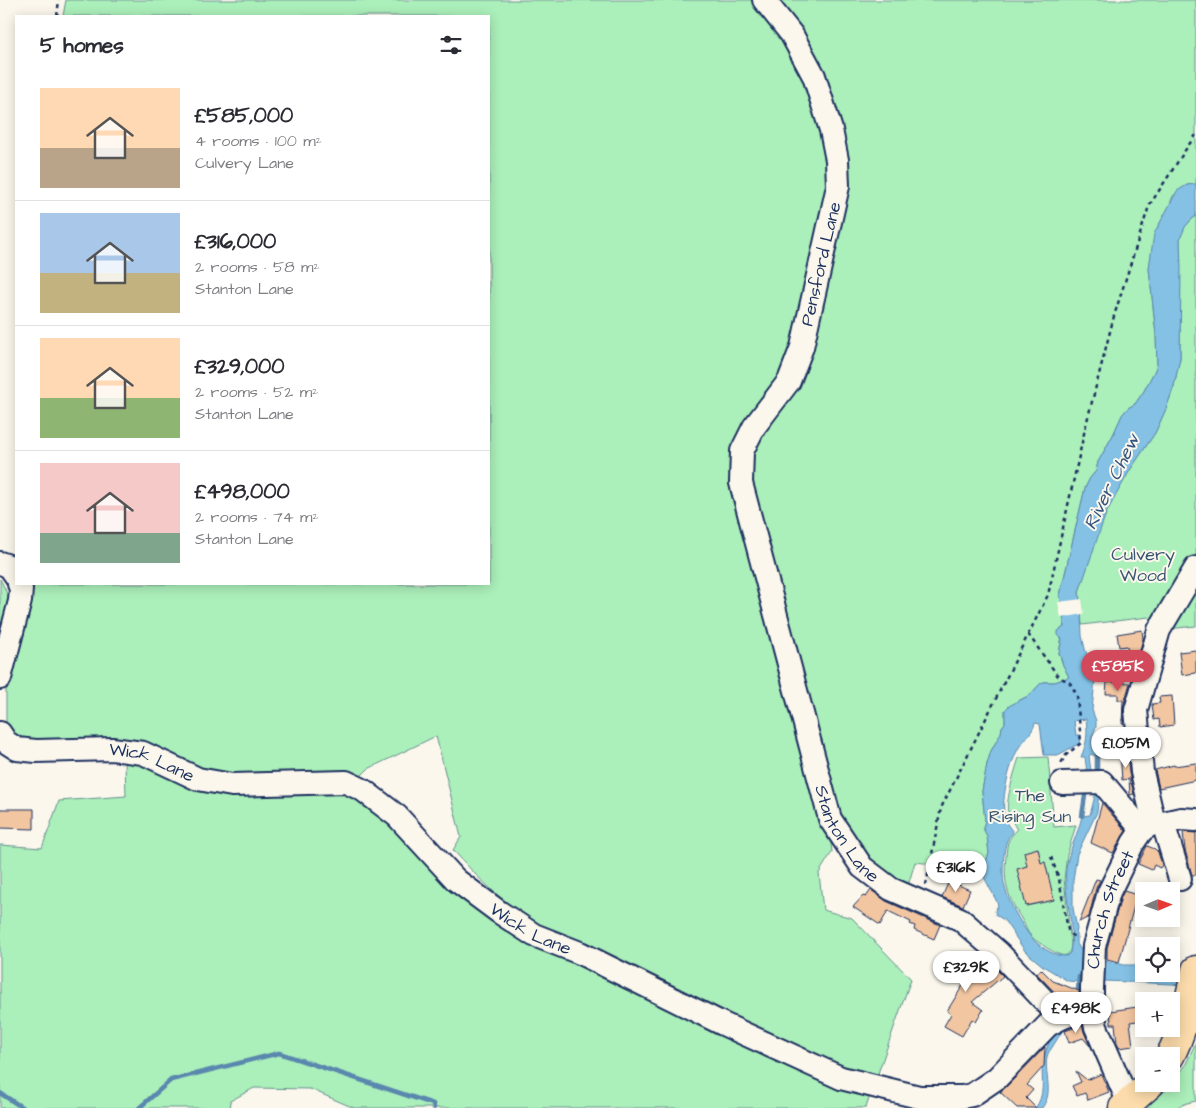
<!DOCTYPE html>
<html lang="en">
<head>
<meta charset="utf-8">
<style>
	body { margin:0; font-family:"Architects Daughter",sans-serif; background:#f2f2f3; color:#2b2b33; height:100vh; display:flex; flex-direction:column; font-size:19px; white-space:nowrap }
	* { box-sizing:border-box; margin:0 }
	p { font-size:16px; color:#7c7c81 }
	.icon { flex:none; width:28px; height:28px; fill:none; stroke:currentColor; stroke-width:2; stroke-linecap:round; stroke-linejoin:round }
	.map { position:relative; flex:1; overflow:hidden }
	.drawer { position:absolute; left:15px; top:15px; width:475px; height:570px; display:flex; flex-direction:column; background:#fff; border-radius:0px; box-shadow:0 2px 12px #0003 }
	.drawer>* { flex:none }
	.needle { width:32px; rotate:88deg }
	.buttons { position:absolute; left:1135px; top:882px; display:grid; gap:10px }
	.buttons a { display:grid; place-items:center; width:45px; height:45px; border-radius:0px; background:#fff; box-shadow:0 2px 12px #0003; font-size:25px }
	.price { position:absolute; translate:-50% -42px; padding:0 11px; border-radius:18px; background:#fff; color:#222; font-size:16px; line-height:32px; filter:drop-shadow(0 1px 2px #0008) }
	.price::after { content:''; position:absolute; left:50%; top:30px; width:15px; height:11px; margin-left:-8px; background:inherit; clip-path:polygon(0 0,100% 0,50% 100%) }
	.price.current { background:#d1495b; color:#fff }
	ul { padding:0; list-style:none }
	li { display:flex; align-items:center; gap:15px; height:125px; padding:0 25px }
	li+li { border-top:1px solid #e1e1e2 }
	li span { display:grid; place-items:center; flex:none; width:140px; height:100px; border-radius:0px; color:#555 }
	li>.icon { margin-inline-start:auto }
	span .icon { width:60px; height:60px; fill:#fffc; stroke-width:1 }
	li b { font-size:21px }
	h2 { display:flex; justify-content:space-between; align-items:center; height:60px; padding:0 25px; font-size:21px }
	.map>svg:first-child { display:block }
</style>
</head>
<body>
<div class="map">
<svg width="1196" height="1108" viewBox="0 0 1196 1108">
	<rect width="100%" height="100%" fill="#fbf7ec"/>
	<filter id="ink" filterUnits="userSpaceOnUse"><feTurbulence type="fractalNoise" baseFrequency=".02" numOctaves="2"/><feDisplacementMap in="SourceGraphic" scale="10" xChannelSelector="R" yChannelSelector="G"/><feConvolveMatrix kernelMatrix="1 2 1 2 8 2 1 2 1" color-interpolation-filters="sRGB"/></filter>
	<g filter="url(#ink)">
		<!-- green -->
		<path fill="#abefba" stroke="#638f8c" d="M66,0H1196V184L1187,185L1173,196L1167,212L1157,228L1149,268L1156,335L1157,365L1155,370L1144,391L1135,404L1128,408L1122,415L1113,435L1098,462L1096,471L1090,478L1085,488L1060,595L1064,623L1059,653L1063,665L1069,677L1055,682H1044L1041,683L1030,695L1016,702L1005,710V723L1002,727L1001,733L991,751L987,764L982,791L985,821L983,828L987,836L989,853L986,862L977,869L915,862L907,889L894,886L831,819L744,465L805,348L817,332L832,259L811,271L781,377L733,448L729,473L828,820L832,852L819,873L823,910L852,918L911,979L876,1079L847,1073L541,926L506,903L476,875L453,850L461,837L436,736L368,769L358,779L236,780L20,744L6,729V680L31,584H489V16H63Z
			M1196,216V626L1158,630L1149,617L1082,625L1081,611L1079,592L1099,530L1111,503L1130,470L1155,433L1166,409L1174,386L1180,358V239C1182,229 1188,222 1196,216Z
			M0,579L5,589L11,605L0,642Z
			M1048,757L1054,827L1076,825L1067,855L1064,879L1071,944C1070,963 1058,954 1047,948C1042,944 1035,941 1031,936C1027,932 1025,925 1022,920C1008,897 1003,884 1006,857C1007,844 1007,839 1017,830C1014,824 1010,818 1008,812C1005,802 1015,770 1019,758Z
			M146,760L195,784L344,789L376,809L460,897L870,1095L866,1108H354L310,1089L254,1088L230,1101L231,1108H0V845L42,848L59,801L126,796L125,763Z
			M1196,1042V1101L1187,1103L1175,1108H1148L1147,1106L1172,1085L1185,1066Z"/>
		<!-- water -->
		<path fill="#84c1e4" stroke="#5a87ae" d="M1196,184V216L1191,220L1185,227L1180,239L1181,269L1180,358L1174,386L1166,409L1155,433L1130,470L1106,513L1079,592L1081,611L1082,636L1085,649L1093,669L1095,679L1092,710L1096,721V727L1092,737V742L1094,749L1100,754V756H1095L1091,754L1089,756L1091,772L1087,773L1085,757H1081C1087,743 1088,734 1086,719L1074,721L1076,735H1081L1080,743L1058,755H1044L1040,724L1035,723C1033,733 1023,740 1018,749C1009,766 999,804 1006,822C1008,826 1011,829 1013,832C1012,834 1009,836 1008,838C1003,847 1002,874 1004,884C1008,901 1019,921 1030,936C1037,945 1054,957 1066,956L1070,953C1076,925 1063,897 1066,868C1069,850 1078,834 1082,816L1090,815L1096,792L1099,791L1097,812L1077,854L1073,880V908L1077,929L1076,934V942L1084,955L1124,965H1144V974H1171V966L1196,964V987L1172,984L1105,981L1079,982L1068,981L1043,966L1025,951L1004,920L996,915L995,911L998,905L997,902L984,877L983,865L986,862L989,853L987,836L983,828L985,821L982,791L987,764L991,751L1001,733L1002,727L1005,723V710L1009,706L1030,695L1041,683L1044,682H1055L1069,677L1063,665L1059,653L1062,639L1058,635V631L1064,627V623L1060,595L1085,488L1090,478L1096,471L1098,462L1113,435L1122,415L1128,408L1135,404L1144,391L1155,370L1157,364L1156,335L1149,268L1154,234L1177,191L1187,185Z
			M1071,1023L1063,1030L1051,1049C1040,1061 1053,1086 1046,1101C1046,1103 1042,1107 1042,1108H1035C1045,1097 1042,1080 1042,1066C1042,1061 1045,1055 1046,1051C1051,1034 1055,1030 1071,1023Z"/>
		<!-- pier -->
		<path fill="#fbf7ec" d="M1082,599L1084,614L1061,618L1058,602Z"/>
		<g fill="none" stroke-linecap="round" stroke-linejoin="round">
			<!-- stream -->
			<path stroke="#5a87ae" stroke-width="4.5" d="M1097,775V756
				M1082,816L1086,789
				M1078,991L1079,977
				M0,1093L23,1108
				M139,1108L171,1080L279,1053L433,1104L434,1108"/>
		</g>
		<!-- building -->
		<path fill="#f3c6a2" stroke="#1b2f5e" d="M1142,630L1143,639L1136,664L1129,665L1127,646L1119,647L1117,634Z
			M1196,650V673L1182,675L1179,652Z
			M1107,682L1130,683L1123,707L1124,724H1122L1123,700H1118V694H1106Z
			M1172,696L1174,725L1160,727L1159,719L1154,720L1152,704L1160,703L1159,697Z
			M1120,751H1127L1129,773L1134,794L1130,795L1129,779L1122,780Z
			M1196,763V780L1159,788L1155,770L1174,765V766Z
			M1102,803L1126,831L1113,853L1091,843Z
			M0,809H34V829L0,828Z
			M1183,832L1196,833V875H1192L1185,850Z
			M1147,846L1155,849L1158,852L1162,865L1160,868L1154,865L1152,870L1138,864Z
			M1038,848L1041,863L1045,862L1054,900L1026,906L1017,869L1027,866L1024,852Z
			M1096,879L1100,880L1096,888L1089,917L1079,922Z
			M949,881L970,890L963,906L942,897Z
			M871,890L886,901L940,925L934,939L914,930L915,926L910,924L911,922L888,911L880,925L853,907L863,896L866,897Z
			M1124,891L1137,895L1119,962L1107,959V948L1121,897Z
			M941,954L984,976L994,967L1003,976L972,1002L983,1010L976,1022L972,1019L962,1036L944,1026L951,1014L947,1011L965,982L934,966Z
			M1041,969L1053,981L1079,991V999L1065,1003L1037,974Z
			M1144,1006V1020L1130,1022L1133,1046L1119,1048L1117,1043L1115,1024H1111L1110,1011Z
			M1082,1025L1084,1032L1090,1046L1083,1038L1069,1043L1065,1031Z
			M1045,1047L1044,1066L1027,1085L1033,1090L1026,1098L1036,1108H1017L1000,1092L1006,1087Z
			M1076,1071L1087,1080L1101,1074L1109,1092L1088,1100L1085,1093L1077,1096L1072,1086L1081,1082Z"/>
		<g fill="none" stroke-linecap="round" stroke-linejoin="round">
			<defs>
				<g id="minor">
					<path id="s1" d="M764,0L792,35L814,76L831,130L837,160L838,186L802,347L789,381L754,427L742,451L741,483L830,819L862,867L891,889L960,919L999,953L1061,1018L1075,1013L1092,1010"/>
					<path d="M0,563L9,566L16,576"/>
					<path d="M0,678L20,601L21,589L19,584"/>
					<path id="s2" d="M0,733L6,742L17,749L36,751L112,749L143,753L198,779L232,785L346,782L363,790L397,816L456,880L499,912L534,935L580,953L723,1024L841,1078L919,1097H962L972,1095L997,1078L1048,1025L1061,1018"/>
					<path d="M1062,783L1102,782L1142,830"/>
					<path d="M1154,823L1142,772L1136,710L1159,630L1196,568"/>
					<path d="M1163,823L1180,879"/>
					<path id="s3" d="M1131,1108L1096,1027L1092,1010V988L1094,946L1109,892L1133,843L1142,830L1154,823H1163L1181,819L1196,820"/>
				</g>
				<path id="highway" d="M1170,1056C1184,1030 1189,999 1196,970
					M1123,1108L1150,1084"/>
			</defs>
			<!-- minor casing -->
			<use href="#minor" stroke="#1b2f5e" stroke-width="26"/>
			<!-- highway casing -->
			<use href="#highway" stroke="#1b2f5e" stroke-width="31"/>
			<!-- path -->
			<path stroke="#1b2f5e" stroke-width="2.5" stroke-dasharray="4 4" stroke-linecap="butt" d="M57,16L59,0
				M1028,634L1058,676L1070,683L1077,695L1081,743L1066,755L1060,765
				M1051,857L1059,879L1068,930C1070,935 1071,936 1078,937
				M926,885L941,808L1048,595L1085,429L1114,316L1149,206L1188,146L1196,135"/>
			<!-- minor -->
			<use href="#minor" stroke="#fbf7ec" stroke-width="22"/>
			<!-- highway -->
			<use href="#highway" stroke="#fcdcac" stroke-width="28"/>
		</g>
	</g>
	<g text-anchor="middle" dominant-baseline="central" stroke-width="4" stroke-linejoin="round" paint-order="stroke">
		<!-- street labels -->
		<g font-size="18" fill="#1b2f5e" stroke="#fbf7ec">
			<text transform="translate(821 264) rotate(-77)">Pensford Lane</text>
			<text stroke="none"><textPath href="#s2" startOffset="161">Wick Lane</textPath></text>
			<text stroke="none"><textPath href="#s1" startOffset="891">Stanton Lane</textPath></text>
			<text stroke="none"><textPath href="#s3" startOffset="209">Church Street</textPath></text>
			<text stroke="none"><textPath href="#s2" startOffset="598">Wick Lane</textPath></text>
		</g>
		<!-- park labels -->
		<g font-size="18" fill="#385570" stroke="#fbf7ec">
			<text x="1143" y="554">Culvery<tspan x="1143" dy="21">Wood</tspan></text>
			<text x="1030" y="795">The<tspan x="1030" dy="21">Rising Sun</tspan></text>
		</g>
		<!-- water labels -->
		<g font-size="19" font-style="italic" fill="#355480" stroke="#fbf7ec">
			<text transform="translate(1112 482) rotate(-64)">River Chew</text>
		</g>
	</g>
</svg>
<div class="buttons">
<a><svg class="needle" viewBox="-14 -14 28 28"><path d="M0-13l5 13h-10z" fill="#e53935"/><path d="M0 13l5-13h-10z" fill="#7c7c81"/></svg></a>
<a><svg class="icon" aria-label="locate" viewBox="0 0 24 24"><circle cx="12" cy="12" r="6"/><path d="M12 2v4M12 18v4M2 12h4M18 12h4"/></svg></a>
<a>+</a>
<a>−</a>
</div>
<b class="price current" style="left:1118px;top:692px">£585K</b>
<b class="price" style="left:1126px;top:769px">£1.05M</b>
<b class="price" style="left:956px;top:893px">£316K</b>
<b class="price" style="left:966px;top:993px">£329K</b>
<b class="price" style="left:1076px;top:1034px">£498K</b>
<section class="drawer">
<h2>5 homes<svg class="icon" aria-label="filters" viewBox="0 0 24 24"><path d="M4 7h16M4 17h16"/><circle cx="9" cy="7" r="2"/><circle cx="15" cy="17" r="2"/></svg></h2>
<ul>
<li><span style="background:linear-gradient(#ffd9b3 60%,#b9a48a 0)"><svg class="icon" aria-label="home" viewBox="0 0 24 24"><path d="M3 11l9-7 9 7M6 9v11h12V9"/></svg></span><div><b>£585,000</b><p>4 rooms · 100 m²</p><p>Culvery Lane</p></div></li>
<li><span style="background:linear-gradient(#a9c7e8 60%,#c2b280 0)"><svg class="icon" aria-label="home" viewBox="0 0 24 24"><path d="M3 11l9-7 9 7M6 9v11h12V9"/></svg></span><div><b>£316,000</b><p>2 rooms · 58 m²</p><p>Stanton Lane</p></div></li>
<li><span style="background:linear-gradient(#ffd9b3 60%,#8fb573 0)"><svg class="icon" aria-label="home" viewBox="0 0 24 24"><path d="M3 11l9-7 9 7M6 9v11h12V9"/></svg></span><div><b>£329,000</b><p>2 rooms · 52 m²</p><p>Stanton Lane</p></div></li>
<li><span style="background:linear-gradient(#f6c9c9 70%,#7fa58c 0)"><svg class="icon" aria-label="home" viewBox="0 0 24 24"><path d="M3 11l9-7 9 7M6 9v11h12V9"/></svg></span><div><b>£498,000</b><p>2 rooms · 74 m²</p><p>Stanton Lane</p></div></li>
</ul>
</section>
</div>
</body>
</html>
